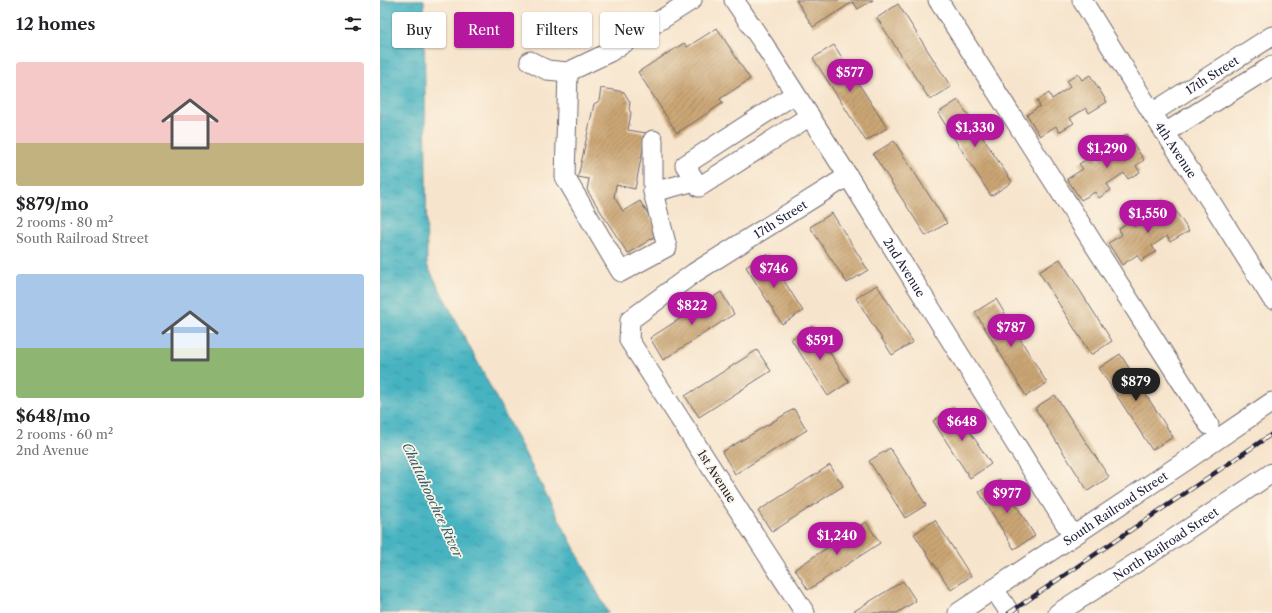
<!DOCTYPE html>
<html lang="en">
<head>
<meta charset="utf-8">
<style>
	body { margin:0; font-family:"Libre Caslon Text",serif; background:#f6f6f6; color:#202124; height:100vh; display:flex; flex-direction:column; font-size:15px; white-space:nowrap }
	* { box-sizing:border-box; margin:0 }
	p { font-size:13px; color:#757577 }
	.icon { flex:none; width:22px; height:22px; fill:none; stroke:currentColor; stroke-width:2; stroke-linecap:round; stroke-linejoin:round }
	.map { position:relative; flex:1; overflow:hidden }
	.details { display:flex; flex-direction:column; background:#fff; width:380px }
	.details>* { flex:none }
	.banner { position:absolute; left:12px; top:12px; width:380px; height:36px; display:flex; gap:8px }
	.price { position:absolute; translate:-50% -34px; padding:0 9px; border-radius:14px; background:#b5179e; color:#fff; font-size:13px; line-height:26px; filter:drop-shadow(0 1px 2px #0008) }
	.price::after { content:''; position:absolute; left:50%; top:24px; width:12px; height:9px; margin-left:-6px; background:inherit; clip-path:polygon(0 0,100% 0,50% 100%) }
	.price.active { background:#222; color:#fff }
	ul { padding:0; list-style:none }
	li { display:grid; align-content:center; gap:8px; height:212px; padding:0 16px }
	li span { display:grid; place-items:center; height:124px; border-radius:4px; color:#555 }
	li>.icon { margin-inline-start:auto }
	span .icon { width:72px; height:72px; fill:#fffc; stroke-width:1 }
	li b { font-size:17px }
	h2 { display:flex; justify-content:space-between; align-items:center; height:48px; padding:0 16px; font-size:17px }
	.pill { padding:0 14px; border-radius:4px; background:#fff; box-shadow:0 1px 3px #0004; font-size:14px; line-height:36px }
	.pill.active { background:#b5179e; color:#fff }
	main { display:flex; flex:1; min-height:0 }
	.map>svg:first-child { display:block }
</style>
</head>
<body>
<main>
<section class="details">
<h2>12 homes<svg class="icon" aria-label="filters" viewBox="0 0 24 24"><path d="M4 7h16M4 17h16"/><circle cx="9" cy="7" r="2"/><circle cx="15" cy="17" r="2"/></svg></h2>
<ul>
<li><span style="background:linear-gradient(#f6c9c9 65%,#c2b280 0)"><svg class="icon" aria-label="home" viewBox="0 0 24 24"><path d="M3 11l9-7 9 7M6 9v11h12V9"/></svg></span><div><b>$879/mo</b><p>2 rooms · 80 m²</p><p>South Railroad Street</p></div></li>
<li><span style="background:linear-gradient(#a9c7e8 60%,#8fb573 0)"><svg class="icon" aria-label="home" viewBox="0 0 24 24"><path d="M3 11l9-7 9 7M6 9v11h12V9"/></svg></span><div><b>$648/mo</b><p>2 rooms · 60 m²</p><p>2nd Avenue</p></div></li>
</ul>
</section>
<div class="map">
<svg width="892" height="613" viewBox="0 0 892 613">
	<defs>
		<pattern id="water-ripples" width="26" height="14" patternUnits="userSpaceOnUse"><rect width="26" height="14" fill="#46b3c1"/><path d="M2 4q2-2 4 0t4 0M15 11q2-2 4 0t4 0" fill="none" stroke="#3a919e"/></pattern>
		<pattern id="building-hatch" width="6" height="6" patternUnits="userSpaceOnUse"><rect width="6" height="6" fill="#cba675"/><path d="M-1 1l2-2M0 6l6-6M5 7l2-2" fill="none" stroke="#a48761"/></pattern>
	</defs>
	<rect width="100%" height="100%" fill="#fcf5e5"/>
	<filter id="ink" filterUnits="userSpaceOnUse"><feTurbulence type="fractalNoise" baseFrequency=".025" numOctaves="2"/><feDisplacementMap in="SourceGraphic" scale="8" xChannelSelector="R" yChannelSelector="G"/><feConvolveMatrix kernelMatrix="1 2 1 2 8 2 1 2 1" color-interpolation-filters="sRGB"/></filter>
	<filter id="wash" filterUnits="userSpaceOnUse"><feTurbulence type="fractalNoise" baseFrequency=".012" numOctaves="4" result="noise"/><feDisplacementMap in="SourceGraphic" scale="16" xChannelSelector="R" yChannelSelector="G"/><feGaussianBlur stdDeviation="0.9" result="paint"/><feColorMatrix in="noise" values="0 0 0 0 0 0 0 0 0 0 0 0 0 0 0 0 0 1.4 0 .05"/><feComposite in="paint" operator="in"/></filter>
	<g filter="url(#wash)">
		<rect width="100%" height="100%" fill="#f7e4cc"/>
		<!-- water -->
		<path fill="url(#water-ripples)" stroke="#346a7e" d="M0,0H44L47,265L228,613H0Z"/>
		<g id="blocks">
			<!-- building -->
			<path fill="url(#building-hatch)" d="M416,0H493L478,9L473,2L433,27Z
				M518,4L571,87L550,100L497,18Z
				M337,28L370,79L340,99L343,103L297,133L258,72L304,43L307,47Z
				M454,45L507,128L486,141L433,58Z
				M698,74L702,80L710,75L727,102L709,113L706,108L690,118L694,123L679,132L676,126L660,136L647,115L660,106L657,101L669,93L672,99L690,87L687,81Z
				M221,88L244,92L250,102L249,109L251,113L248,130L266,133L255,189L236,185L234,197L243,211L260,201L280,233L248,254L207,190L209,179L198,177L214,104L219,101Z
				M578,100L632,182L611,196L558,113Z
				M747,134L764,160L756,166L760,172L748,179L744,173L727,184L731,190L719,198L715,192L701,200L687,179L703,169L699,164L714,155L718,161L733,151L730,146Z
				M514,141L567,223L546,236L493,154Z
				M780,203L784,209L791,204L809,231L790,242L787,236L772,246L776,252L761,261L757,255L742,265L728,243L742,235L739,229L750,221L754,227L771,216L767,210Z
				M452,213L488,270L467,283L430,227Z
				M387,254L423,311L402,324L366,267Z
				M680,259L732,341L711,355L659,272Z
				M497,285L533,342L512,355L476,298Z
				M341,292L354,314L283,360L270,338Z
				M616,299L667,383L646,396L595,312Z
				M432,326L469,382L448,396L411,339Z
				M377,350L391,371L319,417L305,396Z
				M740,354L793,437L772,450L719,368Z
				M675,395L729,477L708,491L655,408Z
				M574,407L611,464L590,478L553,421Z
				M414,409L427,430L355,474L342,452Z
				M510,448L546,505L525,518L489,461Z
				M450,465L463,486L392,532L378,511Z
				M620,479L655,536L634,549L599,492Z
				M555,520L591,576L571,590L534,534Z
				M486,522L500,543L428,590L415,569Z
				M523,581L536,601L517,613H471Z"/>
		</g>
	</g>
	<g filter="url(#ink)">
		<use href="#blocks" fill-opacity="0" stroke="#6d666e" stroke-width="1"/>
		<g fill="none" stroke-linecap="round" stroke-linejoin="round">
			<defs>
				<g id="minor">
					<path id="s1" d="M354,0L383,43L468,176L693,536"/>
					<path d="M558,0L829,425"/>
					<path id="s2" d="M702,0L772,113L831,202L892,299"/>
					<path d="M150,61L167,70L188,72L230,52L312,0"/>
					<path d="M188,72L185,177L241,272L287,247L273,192"/>
					<path d="M415,94L305,165L319,187L430,116"/>
					<path id="s3" d="M772,113L892,36"/>
					<path d="M785,133L892,66"/>
					<path d="M273,140V192L315,181"/>
					<path d="M614,589L630,613"/>
					<path id="s4" d="M425,613L249,340L250,320L314,273L468,176"/>
					<path id="s5" d="M578,613L804,462L892,402"/>
					<path id="s6" d="M678,613L787,543L892,473"/>
				</g>
			</defs>
			<!-- minor casing -->
			<use href="#minor" stroke="#6d666e" stroke-width="21"/>
			<!-- minor -->
			<use href="#minor" stroke="#fff" stroke-width="19"/>
			<defs>
				<path id="rail" d="M629,613L892,434"/>
			</defs>
			<!-- rail casing -->
			<use href="#rail" stroke="#22223b" stroke-width="4.5"/>
			<!-- rail -->
			<use href="#rail" stroke="#fcf5e5" stroke-width="3" stroke-dasharray="9" stroke-linecap="butt"/>
		</g>
	</g>
	<g text-anchor="middle" dominant-baseline="central" stroke-width="3.5" stroke-linejoin="round" paint-order="stroke">
		<!-- street labels -->
		<g font-size="12" fill="#22223b" stroke="#fcf5e5">
			<text stroke="none"><textPath href="#s3" startOffset="71">17th Street</textPath></text>
			<text stroke="none"><textPath href="#s2" startOffset="177">4th Avenue</textPath></text>
			<text stroke="none"><textPath href="#s4" startOffset="526">17th Street</textPath></text>
			<text stroke="none"><textPath href="#s1" startOffset="317">2nd Avenue</textPath></text>
			<text transform="translate(337 476) rotate(57)">1st Avenue</text>
			<text stroke="none"><textPath href="#s5" startOffset="189">South Railroad Street</textPath></text>
			<text stroke="none"><textPath href="#s6" startOffset="128">North Railroad Street</textPath></text>
		</g>
		<!-- water labels -->
		<g font-size="13" font-style="italic" fill="#305c71" stroke="#fcf5e5">
			<text transform="translate(53 500) rotate(65)">Chattahoochee River</text>
		</g>
	</g>
</svg>
<b class="price" style="left:470px;top:93px">$577</b>
<b class="price" style="left:595px;top:148px">$1,330</b>
<b class="price" style="left:727px;top:169px">$1,290</b>
<b class="price" style="left:768px;top:234px">$1,550</b>
<b class="price" style="left:394px;top:289px">$746</b>
<b class="price" style="left:312px;top:326px">$822</b>
<b class="price" style="left:631px;top:348px">$787</b>
<b class="price" style="left:440px;top:361px">$591</b>
<b class="price active" style="left:756px;top:402px">$879</b>
<b class="price" style="left:582px;top:442px">$648</b>
<b class="price" style="left:627px;top:514px">$977</b>
<b class="price" style="left:457px;top:556px">$1,240</b>
<div class="banner">
<a class="pill">Buy</a>
<a class="pill active">Rent</a>
<a class="pill">Filters</a>
<a class="pill">New</a>
</div>
</div>
</main>
</body>
</html>
